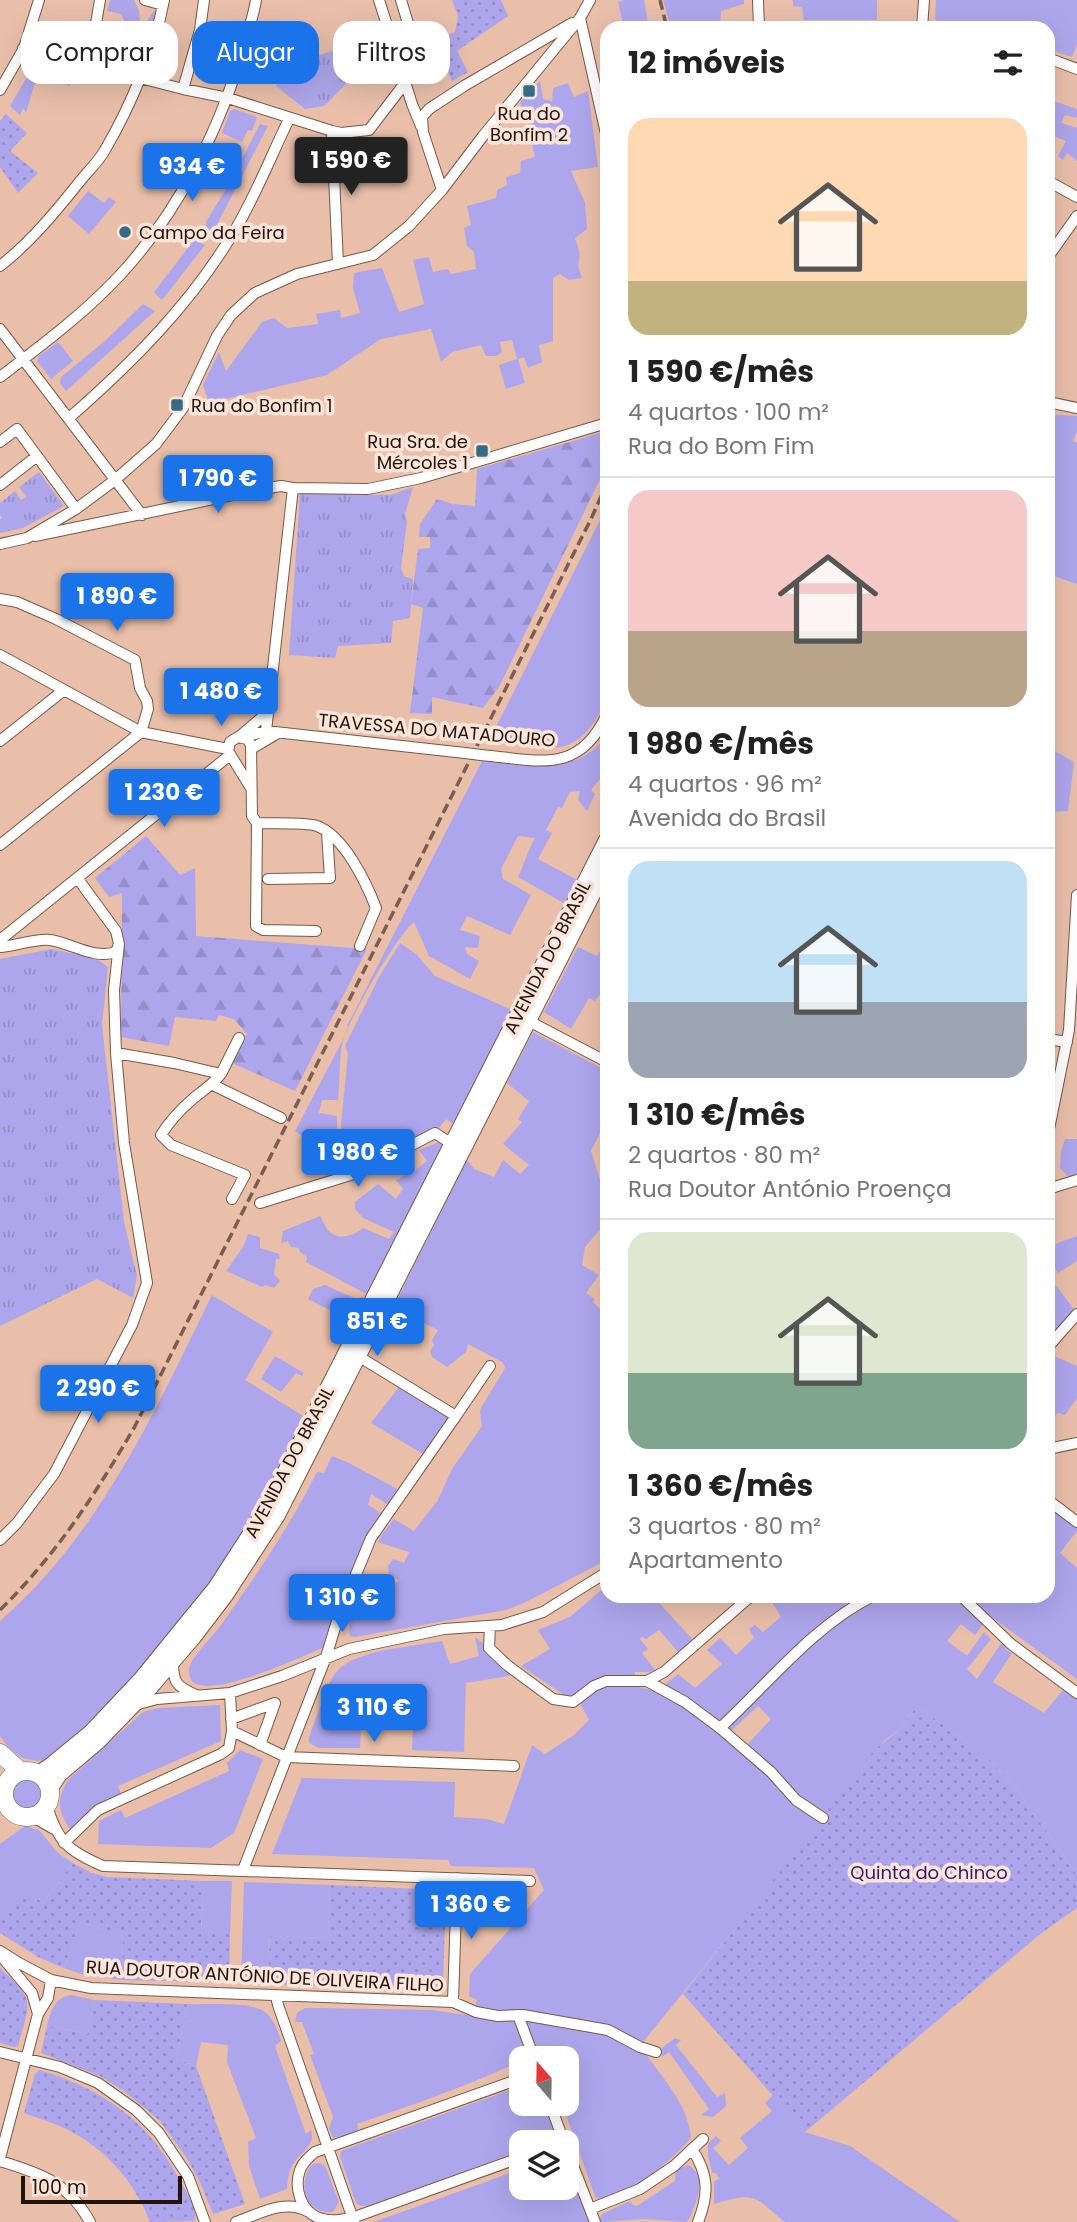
<!DOCTYPE html>
<html lang="pt">
<head>
<meta charset="utf-8">
<style>
	body { margin:0; font-family:Poppins,sans-serif; background:#f2f2f2; color:#222; height:100vh; display:flex; flex-direction:column; font-size:26px; white-space:nowrap }
	* { box-sizing:border-box; margin:0 }
	p { font-size:23px; color:#767676 }
	.icon { flex:none; width:38px; height:38px; fill:none; stroke:currentColor; stroke-width:2; stroke-linecap:round; stroke-linejoin:round }
	.map { position:relative; flex:1; overflow:hidden }
	.details { position:absolute; left:600px; top:21px; width:455px; height:1582px; display:flex; flex-direction:column; background:#fff; border-radius:21px; box-shadow:0 7px 28px #0002 }
	.details>* { flex:none }
	.top-card { position:absolute; left:21px; top:21px; width:474px; height:63px; display:flex; gap:14px }
	.needle { width:46px; rotate:340deg }
	.tools { position:absolute; left:509px; top:2046px; display:grid; gap:14px }
	.tools a { display:grid; place-items:center; width:70px; height:70px; border-radius:14px; background:#fff; box-shadow:0 7px 28px #0002; font-size:35px }
	.scale { position:absolute; left:21px; bottom:18px; width:161px; box-sizing:border-box; padding-left:7px; border:4px solid #22130b; border-top:0; font-size:19px; line-height:24px; white-space:nowrap; color:#22130b; -webkit-text-stroke:5px #fbe5da; paint-order:stroke }
	.price { position:absolute; translate:-50% -60px; padding:0 16px; border-radius:7px; background:#1a73e8; color:#fff; font-size:23px; line-height:46px; filter:drop-shadow(0 2px 4px #0008) }
	.price::after { content:''; position:absolute; left:50%; top:42px; width:21px; height:16px; margin-left:-10px; background:inherit; clip-path:polygon(0 0,100% 0,50% 100%) }
	.price.active { background:#222; color:#fff }
	ul { padding:0; list-style:none }
	li { display:grid; align-content:center; gap:14px; height:371px; padding:0 28px }
	li+li { border-top:2px solid #e0e0e0 }
	li span { display:grid; place-items:center; height:217px; border-radius:21px; color:#555 }
	li>.icon { margin-inline-start:auto }
	span .icon { width:126px; height:126px; fill:#fffc; stroke-width:1 }
	li b { font-size:30px }
	h2 { display:flex; justify-content:space-between; align-items:center; height:84px; padding:0 28px; font-size:30px }
	.chip { padding:0 24px; border-radius:21px; background:#fff; box-shadow:0 7px 28px #0002; font-size:24px; line-height:63px }
	.chip.active { background:#1a73e8; color:#fff }
	.map>svg:first-child { display:block }
</style>
</head>
<body>
<div class="map">
<svg width="1077" height="2222" viewBox="0 0 1077 2222">
	<defs>
		<pattern id="forest-firs" width="22" height="20" patternUnits="userSpaceOnUse" patternTransform="scale(1.75)"><rect width="22" height="20" fill="#aea6ec"/><path d="M5 1l3.5 6h-7zM16 11l3.5 6h-7z" fill="#958ec9"/></pattern>
		<pattern id="park-tufts" width="24" height="20" patternUnits="userSpaceOnUse" patternTransform="scale(1.75)"><rect width="24" height="20" fill="#aea6ec"/><path d="M3 7l-1-3M5 7V3M7 7l1-3M15 17l-1-3M17 17v-4M19 17l1-3" fill="none" stroke="#958ec9"/></pattern>
		<pattern id="garden-dots" width="8" height="8" patternUnits="userSpaceOnUse" patternTransform="scale(1.75)"><rect width="8" height="8" fill="#aea6ec"/><path d="M2 2h.1M6 6h.1" fill="none" stroke="#958ec9" stroke-width="1.8" stroke-linecap="round"/></pattern>
	</defs>
	<rect width="100%" height="100%" fill="#e9bfaa"/>
	<!-- grass -->
	<path fill="#aea6ec" fill-rule="evenodd" d="M110,0H134L139,11L141,28L156,9L145,56L127,50L132,23H125L121,14L107,11Z
		M624,0H644L649,28H624L618,2Z
		M663,0H744V4L721,11L720,28H671Z
		M793,0H877V20H804L802,7L793,6Z
		M936,0H1077V44L1072,57L1048,49V28H973L938,22L935,19Z
		M37,60L74,70L70,86L37,76L26,113L23,108L20,115L10,106Z
		M540,81L543,99L552,101L553,88L568,83L574,97L588,91L598,167L571,171L585,203L587,229L575,238L580,254L578,266L582,278L569,280L560,274L553,278V341L539,345L542,362L528,368L524,357L518,359L525,383L506,389L499,365L517,359L512,340L500,342L502,352L497,356H486L481,345L452,352L441,362L431,329L381,339L327,375L209,403L203,385L219,352L226,371L262,322L274,318L287,328L318,324L316,314L340,310L341,318L360,313L353,288L354,273L382,268L399,312L424,304L413,260L429,257L433,272L448,269L451,274L476,269L474,252L467,246L464,228L471,225L467,206L496,198L497,190L507,185L506,177L520,173L521,161L535,157L527,120L520,102Z
		M1048,99L1077,109V118L1065,115L1061,123L1077,128V161L1067,153L1063,160L1058,156L1066,141L1048,134Z
		M234,109L257,117L252,131L248,130L242,142L222,133L230,111Z
		M260,124L268,126L213,232C207,230 206,227 206,222L229,184Z
		M88,191L104,203L109,197L116,202L89,234L68,216Z
		M194,240L205,245L162,300L154,292Z
		M143,304L155,311L66,391L60,383L61,377L106,340Z
		M58,342L73,361L51,379L37,361L39,356Z
		M1048,414L1077,416V431L1073,441L1077,443V584L1048,574Z
		M607,506V697C578,765 549,748 489,741Z
		M607,735V770L591,790L595,794L587,811L578,800L580,791L570,792L562,808L558,807L546,830L552,833L538,859L581,882L569,906L518,877C525,863 527,852 535,838L518,836L501,869L503,879L531,895L510,935L467,916L460,930L480,936L478,948L465,947L467,954L479,961L470,979L429,956L414,922C397,935 345,1025 342,1045C339,1063 340,1082 338,1100H322L319,1113L337,1116L338,1160L315,1164L324,1146L315,1135H301L295,1131L349,1028L347,1026L482,761C527,765 577,777 607,735Z
		M1048,747L1074,762L1068,811L1048,812Z
		M607,938V1000L599,995L595,1001L589,998L571,1029L544,1012L578,947L597,956Z
		M400,943L417,955L435,976L510,1009L513,1022L460,1128L446,1119L435,1133L344,1176L341,1124L348,1054L345,1046L379,977Z
		M533,1032L607,1071V1119L591,1151L602,1186L607,1189V1221L585,1247L582,1265L599,1275L586,1293L595,1299L593,1302L600,1309L607,1299V1565L601,1563L526,1602L506,1610L355,1637L350,1636C346,1618 356,1597 362,1580L368,1585L388,1586L389,1591L399,1580L389,1576L388,1566L393,1559L404,1563L409,1552L378,1542L383,1533L394,1519L414,1531L438,1500L452,1469L482,1426L480,1411L482,1406L504,1370L505,1367L502,1362L468,1344L466,1352L447,1367L432,1357L430,1351L434,1345L432,1340L438,1330L393,1308L467,1160L474,1169L494,1177L503,1160L520,1174L529,1165L503,1144L522,1122L518,1119L529,1101L507,1083Z
		M1065,1139H1077V1177L1069,1178L1060,1168L1061,1151Z
		M439,1142L446,1147L370,1296L306,1262L307,1257L300,1252L299,1248L291,1247L288,1241L281,1243L283,1231L320,1216C323,1221 326,1229 330,1232C339,1241 355,1235 363,1228L389,1239L394,1232L363,1218L355,1209V1202L378,1184L396,1199L403,1189L396,1180L414,1171L427,1161L419,1150Z
		M248,1234L260,1237V1248L279,1254L280,1259H276L274,1274L280,1281L274,1288L266,1285L262,1287L226,1271L243,1247Z
		M1048,1236L1052,1245L1077,1236V1261L1058,1273L1048,1259Z
		M1048,1275L1076,1312L1055,1330L1048,1325Z
		M325,1285L366,1303L357,1324L308,1299L313,1289Z
		M212,1295L273,1332L245,1380L308,1419L269,1498L231,1556L165,1643L87,1727L48,1760L37,1761L22,1758L8,1747L0,1736V1621C100,1534 155,1411 212,1295Z
		M275,1356L304,1373L302,1376L296,1373L281,1392L261,1379Z
		M1054,1356L1077,1366V1398L1065,1415L1058,1413L1056,1415L1048,1410V1402L1054,1390L1048,1388L1050,1379L1048,1378V1366Z
		M399,1387L448,1417L423,1454L371,1423Z
		M332,1456L349,1463L399,1490L390,1506L371,1494L368,1505L384,1515L329,1645C308,1654 209,1701 192,1681C189,1677 188,1670 190,1665C195,1653 218,1631 226,1618C259,1571 291,1524 317,1472L324,1473Z
		M1056,1512L1077,1527V1531L1060,1553L1077,1568V1679L986,1613L969,1596H1048V1519Z
		M607,1585V1596H653L693,1640L679,1653L659,1630L646,1639L642,1637L640,1639L648,1649L642,1653L655,1670L649,1672H635L634,1678L595,1680L573,1698L567,1697L521,1666L550,1649L538,1630L570,1617Z
		M768,1596H816L821,1601L826,1596H956L986,1620L975,1635L961,1624L947,1641L967,1656L984,1632L991,1639L967,1669L977,1679L1002,1642L1006,1649L1012,1653L993,1682L1044,1713L1067,1685L1077,1692V1875L1018,1791L988,1758L917,1706L901,1728L884,1741L828,1824L760,1898L643,2042L641,2047C660,2076 688,2102 691,2138C678,2154 661,2166 646,2180C637,2188 613,2196 600,2201L595,2196L562,2104H567V2058H545L542,2052L528,2058H522L521,2061C468,2086 413,2105 357,2124L359,2133L333,2138L329,2129L333,2117L310,2055L314,2054L302,2022H295L297,2013L305,2008H321L432,2010L473,2016L477,2000L469,1996L470,1974L544,1890L534,1868L451,1866L448,1860L272,1854L302,1778L455,1782L454,1817L487,1819L504,1824L532,1745L545,1754L574,1735L589,1720L580,1703L603,1686L638,1687L657,1691L678,1674L695,1688L722,1664L707,1650L720,1638L736,1655L754,1638L749,1629L755,1625L763,1632L781,1617ZM758,1706L771,1719L744,1748L728,1734Z
		M475,1637L520,1674L466,1683L464,1752L412,1750L414,1702L363,1700L360,1748H319L309,1743V1737C316,1721 326,1684 337,1671C355,1650 415,1646 442,1641L450,1664L479,1656Z
		M220,1705L221,1741L118,1786L121,1794L96,1805L70,1829C58,1811 56,1800 68,1780L143,1712L159,1708Z
		M240,1750L263,1759L234,1833L211,1848L98,1844L99,1821L121,1810L125,1818L229,1771L227,1763Z
		M12 1794a15 15 0 1 1 30 0a15 15 0 1 1-30 0Z
		M25,1826L39,1830L58,1853L73,1863L43,1903L24,1891L0,1914V1844Z
		M204,1881H232L230,1933H201Z
		M244,1882L330,1885L328,1938L270,1936L268,1984L241,1983Z
		M80,1922L105,1930H123L122,1980L84,1975L64,1968Z
		M71,1995L94,2000L88,2034L47,2026C51,2011 54,1998 71,1995Z
		M188,2004C207,2005 250,2001 265,2012C274,2019 278,2031 281,2041L275,2046L306,2134L311,2130C316,2146 299,2153 292,2166C288,2173 288,2181 287,2189L260,2199L249,2166L248,2142L256,2138L227,2062L228,2045L201,2042L196,2066L176,2059Z
		M675,2038L681,2040L676,2045L717,2097L725,2093L726,2106L713,2117L701,2115L709,2109L669,2052L662,2057V2048Z
		M521,2086L522,2104H545L558,2138L548,2142H522L521,2151L369,2206H361L356,2203L340,2156L341,2151Z
		M773,2095L805,2132L850,2146L960,2222H785C752,2195 756,2192 714,2204V2181L719,2179L717,2174L712,2172L708,2155V2144L716,2136L721,2141L713,2148L729,2165L748,2148L740,2138L772,2111L765,2103Z
		M567,2160L591,2222H374L521,2169L522,2188H567Z
		M320,2163L325,2166L339,2202L333,2212C305,2215 296,2182 313,2164Z
		M688,2165C709,2176 696,2201 690,2218L686,2222L644,2219L602,2222L600,2218L602,2214L630,2201L633,2205L637,2206L675,2181L676,2170Z"/>
	<!-- forest -->
	<path fill="url(#forest-firs)" d="M607,431V465L499,687L483,708L432,697V714L410,713L423,608L411,604L418,549L430,548V537H419L420,524L437,499L453,504L475,506L477,469Z
		M146,836L180,875L195,868L196,936L367,949L295,1091L232,1063L247,1034L234,1019L219,1015L216,1021L175,1017L169,1046L121,1037L122,893L109,897L95,878Z"/>
	<!-- park -->
	<path fill="url(#park-tufts)" d="M351,45L356,62L345,85L324,106L305,109L276,86L291,64Z
		M39,472L64,506L23,528L0,533V520L2,518L0,515V503L15,491L21,500L26,497L19,487Z
		M413,487L405,514L407,522L401,568L404,576L413,579L410,618L393,621L391,643L338,646L335,658L289,655L300,494L390,495Z
		M52,949L97,959L108,967L102,1025L124,1222L137,1276L133,1298L97,1279L0,1326V959Z"/>
	<!-- garden -->
	<path fill="url(#garden-dots)" d="M452,0H501L508,16L457,51L468,72L452,81L434,41L455,32L458,16Z
		M6,114L27,133L10,151L38,173L18,193L0,167V121Z
		M917,1706L988,1758L1018,1791L1077,1875V1908L1039,1935L805,2132L683,1994L823,1818L827,1801L853,1776L874,1751L901,1728Z
		M73,1863L92,1873L107,1877L204,1881L201,1932L230,1933L229,1982L122,1980L123,1930H105L80,1922L64,1968L38,1957L0,1933V1914L24,1890L43,1903Z
		M330,1885L443,1890L446,1899L443,1981L437,1990L268,1984L270,1936L328,1938Z
		M0,1968C37,2002 30,2000 18,2046L14,2047L0,2043Z
		M94,2000L188,2004L176,2059L196,2066L245,2204L213,2214L200,2182L186,2157L160,2121L124,2091L100,2076L41,2053L47,2026L88,2034Z
		M39,2070C105,2089 152,2124 183,2186C189,2196 197,2209 195,2221L150,2222C133,2177 99,2142 55,2124C45,2120 34,2117 24,2113L35,2074Z"/>
	<g fill="none" stroke-linecap="round" stroke-linejoin="round">
		<defs>
			<path id="minor" d="M145,0L163,5
				M379,0L412,104L421,126
				M758,0L759,28
				M580,18L607,138
				M847,28H898
				M922,28L924,0
				M23,48L183,89L228,98L332,131L341,133L369,130L405,83
				M396,54L410,30L401,0
				M1048,58L1077,69
				M89,65L100,0
				M183,89L200,30L204,0
				M0,90L24,48L39,0
				M332,131L338,264
				M1048,181L1077,197
				M442,190L423,132L422,117L429,109L464,86L572,23
				M1048,257L1077,216
				M0,266C31,242 57,210 81,180C89,170 99,161 105,150C130,107 155,49 164,0
				M0,329L142,515
				M0,377C42,345 85,313 121,274C181,209 222,125 245,41C249,28 254,14 256,0
				M1048,402L1077,408
				M69,418C132,363 192,303 235,230C256,195 271,156 289,119
				M0,442L17,429L76,509
				M0,485L37,456
				M35,536L257,490L281,486L293,488
				M0,544L27,538L76,509L115,480L156,444L183,408L217,336L231,315L255,293L297,274L373,255L409,226L442,190L483,136L580,18L590,0
				M0,599L17,602L56,619L135,660L140,688L147,701L148,709L141,732
				M0,655L141,732L228,749
				M266,731L293,488L368,489L421,478L607,423
				M240,736L267,713
				M244,737L266,731L465,753
				M0,741L64,690
				M251,749L278,733
				M481,755C537,760 579,776 607,714
				M251,788L228,751L230,742L238,737L247,739L251,745L252,816L257,823C271,824 305,822 317,826C344,836 366,882 376,908L360,946
				M257,823L256,926L263,930L316,931
				M0,845L141,732
				M268,879L330,878L327,833
				M0,940L230,755
				M119,944L114,990L116,1053L174,1063L221,1074C213,1084 205,1089 195,1097C182,1108 170,1120 161,1135L171,1145L245,1175L232,1199
				M0,947C14,946 38,938 50,940C71,943 95,960 116,952L119,944L116,931L78,879
				M523,1018L607,1062
				M1048,1039L1067,1042
				M221,1074L239,1038
				M213,1085L281,1118
				M1048,1134L1069,1030L1077,895
				M1048,1189L1077,1180
				M260,1203L360,1172L435,1133L452,1144
				M1048,1347L1077,1314
				M456,1416L490,1366
				M1048,1449L1077,1443
				M1048,1500L1077,1522
				M0,1540L17,1523L54,1474L132,1325L147,1283L124,1143L116,1053
				M961,1596L1011,1644L1077,1693
				M490,1626L489,1648L507,1665L553,1699L573,1702L594,1686L606,1681H647L664,1672L751,1596
				M173,1661C173,1683 176,1686 196,1695
				M647,1681L685,1702L720,1728L771,1772L796,1800L823,1818
				M135,1705L157,1699L230,1693L282,1676L349,1649L444,1629L502,1625L543,1612L607,1572
				M231,1719L275,1703L260,1745
				M720,1728C769,1683 813,1626 873,1596
				M232,1731L286,1757L514,1766
				M47,1806C58,1842 68,1851 103,1866L530,1881
				M33,1817L54,1829
				M64,1843L98,1810L221,1754L229,1748L232,1731L230,1693
				M243,1870L326,1657L338,1618L371,1538L456,1416L353,1353
				M0,1951L19,1963L51,1980L91,1988L453,2002L476,2012L498,2016L523,2015L608,2030L640,2047L656,2052
				M2,1957L32,1993L38,2014
				M276,1996L278,2005L354,2222
				M453,2002L457,1878
				M518,2015L534,2058
				M0,2052L60,2067L98,2083L136,2110L159,2133L188,2176L205,2222
				M522,2078L315,2152C309,2157 303,2162 300,2170C294,2187 300,2211 319,2218C330,2222 341,2220 352,2218L522,2157
				M550,2104L564,2142
				M692,2149C709,2175 709,2194 698,2222
				M567,2150L595,2222
				M0,2158L38,2014L48,1998L51,1980
				M0,2161C40,2173 69,2183 90,2222
				M590,2209L640,2189L674,2166L703,2139
				M236,2222C259,2214 284,2199 307,2211"/>
			<path id="secondary" d="M39,1774L52,1765L91,1733L141,1680L216,1588L267,1509L607,840
				M50,1788L59,1774L98,1741L150,1687L193,1637L225,1595L277,1515L607,865"/>
			<path id="primary" d="M0,1753L21,1772
				M4 1794a23 23 0 1 1 46 0a23 23 0 1 1-46 0Z"/>
		</defs>
		<!-- minor casing -->
		<use href="#minor" stroke="#7b5744" stroke-width="12"/>
		<!-- secondary casing -->
		<use href="#secondary" stroke="#7b5744" stroke-width="18"/>
		<!-- primary casing -->
		<use href="#primary" stroke="#7b5744" stroke-width="19"/>
		<!-- minor -->
		<use href="#minor" stroke="#fff" stroke-width="10"/>
		<!-- secondary -->
		<use href="#secondary" stroke="#fff" stroke-width="16"/>
		<!-- primary -->
		<use href="#primary" stroke="#fff" stroke-width="18"/>
		<!-- rail -->
		<path stroke="#795e51" stroke-width="3.5" stroke-dasharray="10 5" stroke-linecap="butt" d="M660,0L667,28
			M0,1610C57,1554 94,1496 134,1428L591,519L607,483"/>
		<defs>
			<path id="minor-bridge" d="M465,753L481,755"/>
		</defs>
		<!-- minor-bridge casing -->
		<use href="#minor-bridge" stroke="#7b5744" stroke-width="12" stroke-linecap="butt"/>
		<!-- minor-bridge -->
		<use href="#minor-bridge" stroke="#fff" stroke-width="10"/>
	</g>
	<!-- markers -->
	<g fill="#326c85" stroke="#fbe5da" stroke-width="2.5">
		<rect x="522" y="84" width="14" height="14" rx="3.5"/>
		<circle cx="125" cy="232" r="7"/>
		<rect x="170" y="398" width="14" height="14" rx="3.5"/>
		<rect x="475" y="444" width="14" height="14" rx="3.5"/>
	</g>
	<g text-anchor="middle" dominant-baseline="central" stroke-width="7" stroke-linejoin="round" paint-order="stroke">
		<!-- poi labels -->
		<g font-size="18" fill="#22130b" stroke="#fbe5da" text-anchor="start">
			<text x="529" y="113" text-anchor="middle">Rua do<tspan x="529" dy="21">Bonfim 2</tspan></text>
			<text x="139" y="232">Campo da Feira</text>
			<text x="191" y="405">Rua do Bonfim 1</text>
			<text x="468" y="441" text-anchor="end">Rua Sra. de<tspan x="468" dy="21">Mércoles 1</tspan></text>
		</g>
		<!-- street labels -->
		<g font-size="18" fill="#22130b" stroke="#fbe5da">
			<text transform="translate(437 730) rotate(5)">TRAVESSA DO MATADOURO</text>
			<text transform="translate(547 957) rotate(-63)">AVENIDA DO BRASIL</text>
			<text transform="translate(289 1462) rotate(-62)">AVENIDA DO BRASIL</text>
			<text transform="translate(265 1976) rotate(3)">RUA DOUTOR ANTÓNIO DE OLIVEIRA FILHO</text>
		</g>
		<!-- park labels -->
		<g font-size="18" fill="#321670" stroke="#fbe5da">
			<text x="929" y="1872">Quinta do Chinco</text>
		</g>
	</g>
</svg>
<div class="tools">
<a><svg class="needle" viewBox="-14 -14 28 28"><path d="M0-13l5 13h-10z" fill="#e53935"/><path d="M0 13l5-13h-10z" fill="#767676"/></svg></a>
<a><svg class="icon" aria-label="layers" viewBox="0 0 24 24"><path d="M12 4l9 5-9 5-9-5zM3 14l9 5 9-5"/></svg></a>
</div>
<div class="scale">100 m</div>
<b class="price active" style="left:351px;top:197px">1 590 €</b>
<b class="price" style="left:192px;top:203px">934 €</b>
<b class="price" style="left:218px;top:515px">1 790 €</b>
<b class="price" style="left:117px;top:633px">1 890 €</b>
<b class="price" style="left:221px;top:728px">1 480 €</b>
<b class="price" style="left:164px;top:829px">1 230 €</b>
<b class="price" style="left:358px;top:1189px">1 980 €</b>
<b class="price" style="left:377px;top:1358px">851 €</b>
<b class="price" style="left:98px;top:1425px">2 290 €</b>
<b class="price" style="left:342px;top:1634px">1 310 €</b>
<b class="price" style="left:374px;top:1744px">3 110 €</b>
<b class="price" style="left:471px;top:1941px">1 360 €</b>
<div class="top-card">
<a class="chip">Comprar</a>
<a class="chip active">Alugar</a>
<a class="chip">Filtros</a>
</div>
<section class="details">
<h2>12 imóveis<svg class="icon" aria-label="filters" viewBox="0 0 24 24"><path d="M4 7h16M4 17h16"/><circle cx="9" cy="7" r="2"/><circle cx="15" cy="17" r="2"/></svg></h2>
<ul>
<li><span style="background:linear-gradient(#ffd9b3 75%,#c2b280 0)"><svg class="icon" aria-label="home" viewBox="0 0 24 24"><path d="M3 11l9-7 9 7M6 9v11h12V9"/></svg></span><div><b>1 590 €/mês</b><p>4 quartos · 100 m²</p><p>Rua do Bom Fim</p></div></li>
<li><span style="background:linear-gradient(#f6c9c9 65%,#b9a48a 0)"><svg class="icon" aria-label="home" viewBox="0 0 24 24"><path d="M3 11l9-7 9 7M6 9v11h12V9"/></svg></span><div><b>1 980 €/mês</b><p>4 quartos · 96 m²</p><p>Avenida do Brasil</p></div></li>
<li><span style="background:linear-gradient(#bfe0f5 65%,#9aa5b1 0)"><svg class="icon" aria-label="home" viewBox="0 0 24 24"><path d="M3 11l9-7 9 7M6 9v11h12V9"/></svg></span><div><b>1 310 €/mês</b><p>2 quartos · 80 m²</p><p>Rua Doutor António Proença</p></div></li>
<li><span style="background:linear-gradient(#dfe7d0 65%,#7fa58c 0)"><svg class="icon" aria-label="home" viewBox="0 0 24 24"><path d="M3 11l9-7 9 7M6 9v11h12V9"/></svg></span><div><b>1 360 €/mês</b><p>3 quartos · 80 m²</p><p>Apartamento</p></div></li>
</ul>
</section>
</div>
</body>
</html>
